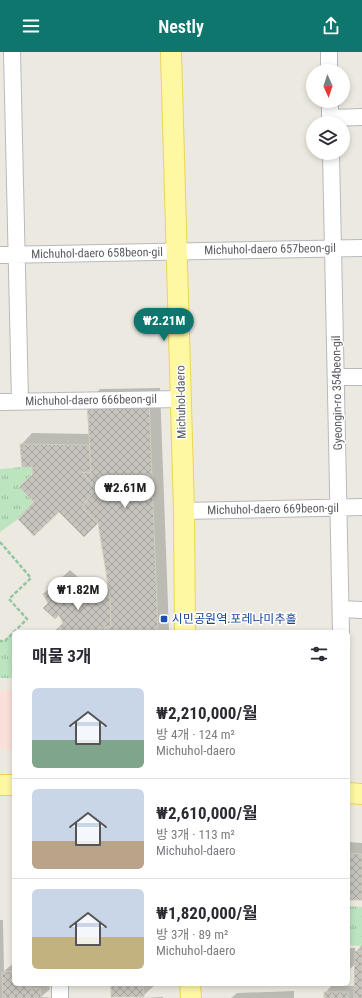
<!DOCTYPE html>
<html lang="ko">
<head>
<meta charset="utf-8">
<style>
	body { margin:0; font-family:"Roboto Condensed","Noto Sans KR",sans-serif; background:#f2f2f3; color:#2b2b33; height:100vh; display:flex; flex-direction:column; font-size:15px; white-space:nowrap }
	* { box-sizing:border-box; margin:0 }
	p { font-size:13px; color:#7c7c81 }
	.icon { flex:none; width:22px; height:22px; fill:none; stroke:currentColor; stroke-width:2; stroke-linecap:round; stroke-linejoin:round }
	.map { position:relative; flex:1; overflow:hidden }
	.drawer { position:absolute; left:12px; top:578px; width:338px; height:356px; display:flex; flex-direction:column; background:#fff; border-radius:6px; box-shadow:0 2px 6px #0003 }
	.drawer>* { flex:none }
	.needle { width:26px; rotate:177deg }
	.controls { position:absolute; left:306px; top:12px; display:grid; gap:8px }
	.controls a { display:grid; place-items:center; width:44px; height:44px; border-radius:50%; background:#fff; box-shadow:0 2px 6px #0003; font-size:20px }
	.price { position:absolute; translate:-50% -34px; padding:0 9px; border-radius:14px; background:#fff; color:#222; font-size:13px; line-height:26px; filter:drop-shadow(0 1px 2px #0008) }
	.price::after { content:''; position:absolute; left:50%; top:24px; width:12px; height:9px; margin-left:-6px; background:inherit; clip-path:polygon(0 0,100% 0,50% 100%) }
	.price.selected { background:#0f766e; color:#fff }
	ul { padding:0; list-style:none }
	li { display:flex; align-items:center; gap:12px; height:100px; padding:0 20px }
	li+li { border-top:1px solid #e1e1e2 }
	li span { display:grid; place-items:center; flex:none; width:112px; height:80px; border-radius:6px; color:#555 }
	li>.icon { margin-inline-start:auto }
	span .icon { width:48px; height:48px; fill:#fffc; stroke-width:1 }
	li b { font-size:17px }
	h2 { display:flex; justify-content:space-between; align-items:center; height:48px; padding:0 20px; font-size:17px }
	header { display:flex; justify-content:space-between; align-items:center; height:52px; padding:0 20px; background:#0f766e; color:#fff; font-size:18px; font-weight:600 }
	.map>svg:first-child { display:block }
</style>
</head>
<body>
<header><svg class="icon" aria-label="menu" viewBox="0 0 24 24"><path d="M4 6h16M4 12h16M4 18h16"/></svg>Nestly<svg class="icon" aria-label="share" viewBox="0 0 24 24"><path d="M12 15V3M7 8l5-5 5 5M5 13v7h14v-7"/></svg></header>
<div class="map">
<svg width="362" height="946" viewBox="0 0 362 946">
	<defs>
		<pattern id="park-tufts" width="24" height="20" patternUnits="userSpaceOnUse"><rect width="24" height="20" fill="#bce4bf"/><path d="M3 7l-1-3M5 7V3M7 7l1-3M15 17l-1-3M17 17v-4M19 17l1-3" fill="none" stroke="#9cbc9f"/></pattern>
		<pattern id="building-cross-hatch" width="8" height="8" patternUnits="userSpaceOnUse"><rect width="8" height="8" fill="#c6c4bd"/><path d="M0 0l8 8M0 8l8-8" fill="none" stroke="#a4a29d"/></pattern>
	</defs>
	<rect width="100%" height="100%" fill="#eceae0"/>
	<!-- medical -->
	<path fill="#fae0da" d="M0,638L14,639V698L0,697Z"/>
	<!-- park -->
	<path fill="url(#park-tufts)" d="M22,415H32L33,421L19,435L34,450L18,467L0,480V417Z
		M14,580V626H0V589L5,588Z
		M348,854L362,855V894L348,893Z"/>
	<!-- shadow -->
	<path fill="#0003" d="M160,336L169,580H55L65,571L49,552L44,542L70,518L89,535L110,534L99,469L35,450L33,414L21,393L32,381L90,382L89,349L100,337Z
		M348,790L362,791V847H348Z
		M0,868H3L4,919L14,911V932H49L50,937L41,945L54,946H0Z
		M362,893V946H325V941L331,934H356V911L348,919V896H355V901Z
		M112,932H155V933L143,944Z
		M294,939V946H231L237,941Z
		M163,945V946H144Z"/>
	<!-- building -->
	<path fill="url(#building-cross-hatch)" stroke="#d0ccbe" d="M149,347L158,580H108L103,575H111L110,544L98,471L82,455L96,437L82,420L91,421L87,348Z
		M20,392L89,393L91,421L82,420L96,437L82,455L98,471L84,485L59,460L34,484L18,467L34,450L19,435L33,422L32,415H22Z
		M58,529L78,546L110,544L111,575H103L108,580H54L63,571L59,563L55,567L43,556L48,551L43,542Z
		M348,801L362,802V848H348Z
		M355,899H362V946H354Z
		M14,919V932H30L31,937L40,936L41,946H3L2,920Z
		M111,932H143L144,945H111Z
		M324,940H348V946H324Z"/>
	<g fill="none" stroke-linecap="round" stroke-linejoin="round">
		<defs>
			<path id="minor" d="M12,0L20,349
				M329,0V19
				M330,49V71
				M330,66L362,65
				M331,101L341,580
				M0,203L362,196
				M336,325H362
				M0,350L181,347
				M184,459L362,455
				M341,557L362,558
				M60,932V946"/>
			<path id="major" d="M171,0L184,459L185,580
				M0,733H14
				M348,741L362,742
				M190,932L191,946"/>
		</defs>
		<!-- minor casing -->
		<use href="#minor" stroke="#b8b9bf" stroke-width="18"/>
		<!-- major casing -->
		<use href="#major" stroke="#f0d354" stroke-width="22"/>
		<!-- path -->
		<path stroke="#95c5a7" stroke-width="2.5" stroke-dasharray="4 2" stroke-linecap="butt" d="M0,490L31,526L9,547L27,567L5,589H0"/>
		<!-- minor -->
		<use href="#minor" stroke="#fff" stroke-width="16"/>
		<!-- major -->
		<use href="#major" stroke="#fef8a2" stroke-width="20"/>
	</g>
	<!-- markers -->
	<rect fill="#1a4fb4" stroke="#fff" stroke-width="1.5" x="160" y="563" width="8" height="8" rx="2"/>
	<g text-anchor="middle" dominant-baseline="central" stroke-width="3" stroke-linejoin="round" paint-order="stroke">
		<!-- street labels -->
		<g font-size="12" fill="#595b61" stroke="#fff">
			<text transform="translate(270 197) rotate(-1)">Michuhol-daero 657beon-gil</text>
			<text transform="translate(97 201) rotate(-1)">Michuhol-daero 658beon-gil</text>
			<text transform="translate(337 341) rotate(-91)">Gyeongin-ro 354beon-gil</text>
			<text transform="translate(91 348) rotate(-1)">Michuhol-daero 666beon-gil</text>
			<text transform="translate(181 350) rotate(-91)">Michuhol-daero</text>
			<text transform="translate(273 457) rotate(-1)">Michuhol-daero 669beon-gil</text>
		</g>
		<!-- transit labels -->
		<g font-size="12" fill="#164399" stroke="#fff" text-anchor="start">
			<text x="172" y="567">시민공원역.포레나미추홀</text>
		</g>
	</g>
</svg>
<div class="controls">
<a><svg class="needle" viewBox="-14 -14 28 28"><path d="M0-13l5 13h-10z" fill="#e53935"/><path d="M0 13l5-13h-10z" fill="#7c7c81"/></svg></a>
<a><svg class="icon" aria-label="layers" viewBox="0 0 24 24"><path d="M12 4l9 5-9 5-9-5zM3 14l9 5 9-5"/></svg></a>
</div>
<b class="price selected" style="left:164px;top:290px">₩2.21M</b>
<b class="price" style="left:125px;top:457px">₩2.61M</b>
<b class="price" style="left:78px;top:559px">₩1.82M</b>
<section class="drawer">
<h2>매물 3개<svg class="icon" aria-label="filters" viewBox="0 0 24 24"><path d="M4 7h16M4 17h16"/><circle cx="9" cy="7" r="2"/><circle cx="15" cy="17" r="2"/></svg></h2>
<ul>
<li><span style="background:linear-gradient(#c9d6e8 65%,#7fa58c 0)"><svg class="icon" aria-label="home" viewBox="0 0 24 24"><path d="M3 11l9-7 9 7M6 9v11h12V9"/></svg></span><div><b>₩2,210,000/월</b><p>방 4개 · 124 m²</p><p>Michuhol-daero</p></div></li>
<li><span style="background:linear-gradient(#c9d6e8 65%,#b9a48a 0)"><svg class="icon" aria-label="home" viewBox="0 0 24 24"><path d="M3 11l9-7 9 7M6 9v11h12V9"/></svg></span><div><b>₩2,610,000/월</b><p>방 3개 · 113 m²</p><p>Michuhol-daero</p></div></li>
<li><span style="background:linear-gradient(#c9d6e8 60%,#c2b280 0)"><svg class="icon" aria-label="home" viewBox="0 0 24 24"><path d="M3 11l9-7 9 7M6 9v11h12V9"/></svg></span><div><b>₩1,820,000/월</b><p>방 3개 · 89 m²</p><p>Michuhol-daero</p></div></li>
</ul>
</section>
</div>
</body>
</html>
